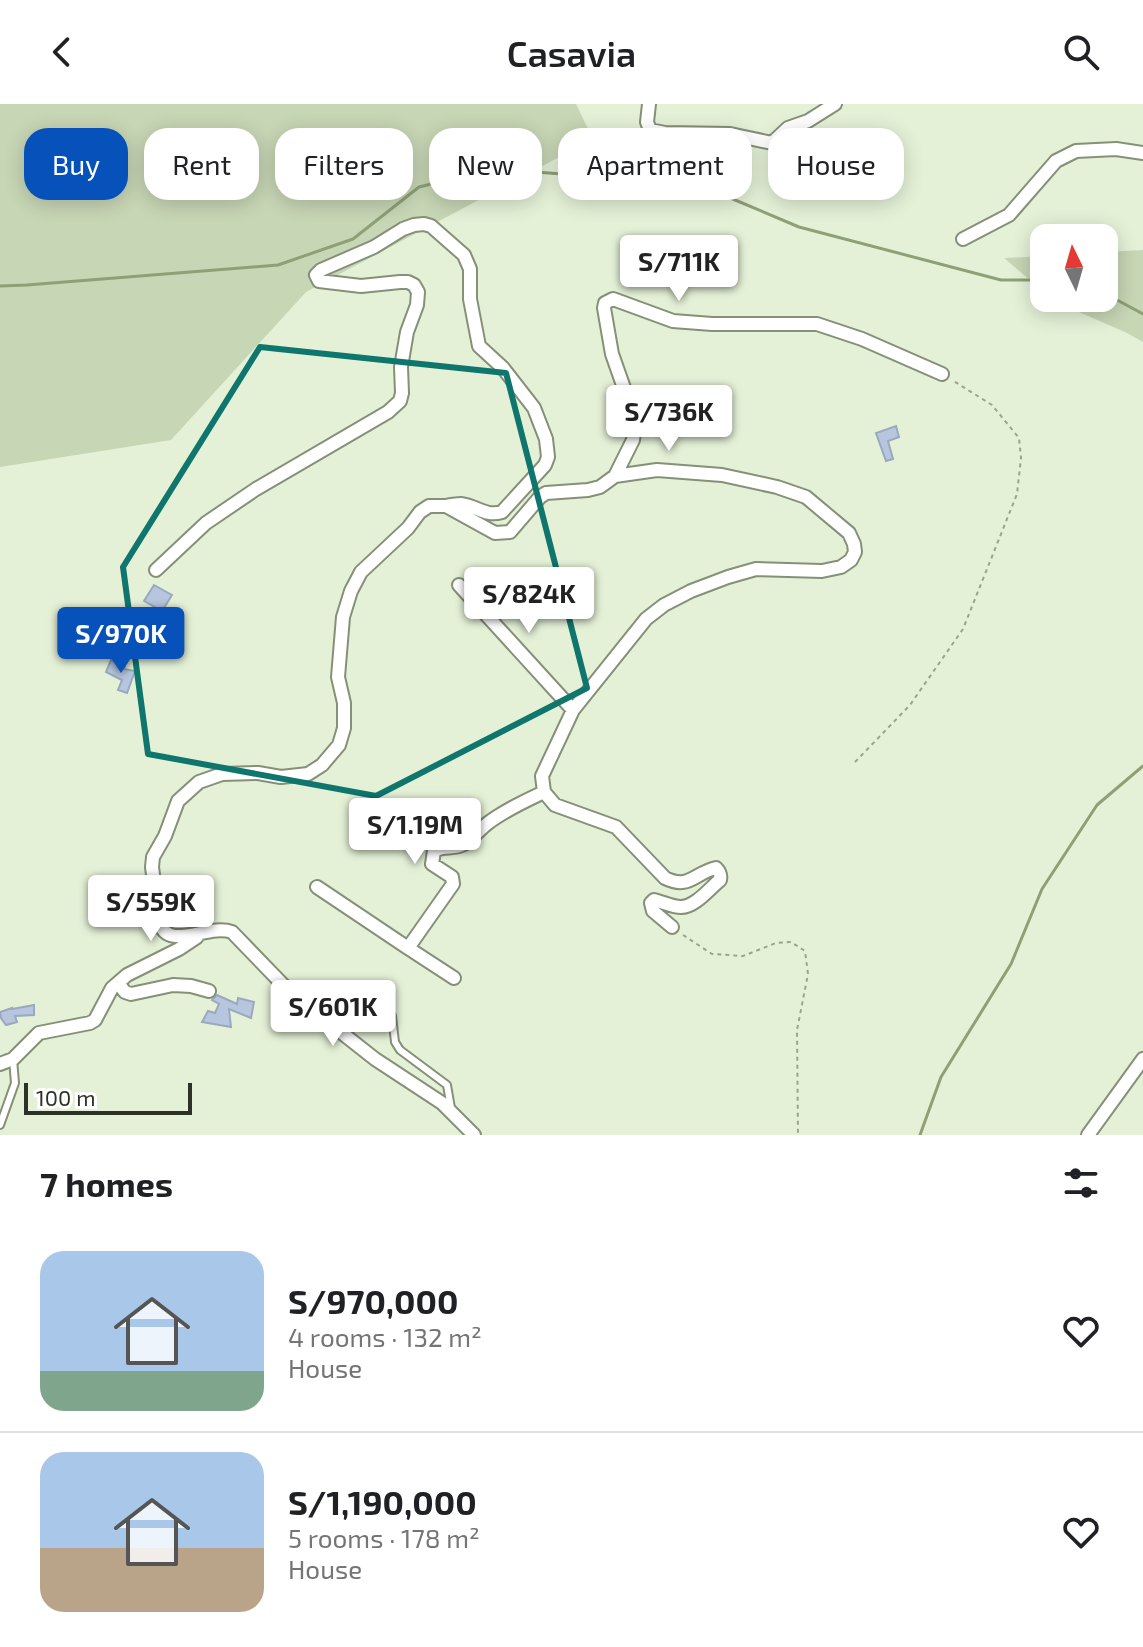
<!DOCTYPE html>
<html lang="en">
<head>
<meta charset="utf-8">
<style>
	body { margin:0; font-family:"Exo 2",sans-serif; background:#f2f2f2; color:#202124; height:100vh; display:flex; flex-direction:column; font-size:30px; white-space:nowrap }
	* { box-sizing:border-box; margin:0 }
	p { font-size:26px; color:#757577 }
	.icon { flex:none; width:44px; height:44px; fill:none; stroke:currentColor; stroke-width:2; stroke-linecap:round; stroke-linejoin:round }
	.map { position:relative; height:1031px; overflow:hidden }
	.drawer { display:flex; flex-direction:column; background:#fff; flex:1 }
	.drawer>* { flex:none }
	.guide { position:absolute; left:24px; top:24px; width:1096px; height:72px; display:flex; gap:16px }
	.needle { width:52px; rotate:355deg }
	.fabs { position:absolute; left:1030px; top:120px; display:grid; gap:16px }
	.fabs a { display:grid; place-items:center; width:88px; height:88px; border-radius:16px; background:#fff; box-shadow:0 4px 20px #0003; font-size:40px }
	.scale { position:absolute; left:24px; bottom:20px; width:168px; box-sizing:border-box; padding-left:8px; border:4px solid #2d3127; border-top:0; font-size:22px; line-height:28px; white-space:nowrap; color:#2d3127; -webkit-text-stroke:6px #fff; paint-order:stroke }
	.price { position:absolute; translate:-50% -68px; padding:0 18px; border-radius:8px; background:#fff; color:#222; font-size:26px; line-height:52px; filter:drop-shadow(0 2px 4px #0008) }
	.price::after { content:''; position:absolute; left:50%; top:48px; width:24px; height:18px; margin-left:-12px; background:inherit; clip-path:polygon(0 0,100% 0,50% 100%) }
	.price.selected { background:#0751bb; color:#fff }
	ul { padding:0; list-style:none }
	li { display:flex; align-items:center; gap:24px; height:200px; padding:0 40px }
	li+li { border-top:2px solid #e0e0e0 }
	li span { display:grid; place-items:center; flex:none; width:224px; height:160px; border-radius:24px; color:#555 }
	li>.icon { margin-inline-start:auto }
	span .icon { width:96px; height:96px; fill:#fffc; stroke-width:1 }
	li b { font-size:34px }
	h2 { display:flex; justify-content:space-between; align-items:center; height:96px; padding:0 40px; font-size:34px }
	.tag { padding:0 28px; border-radius:24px; background:#fff; box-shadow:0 4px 20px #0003; font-size:28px; line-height:72px }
	.tag.selected { background:#0751bb; color:#fff }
	header { display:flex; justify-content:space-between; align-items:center; height:104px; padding:0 40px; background:#fff; font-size:36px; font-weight:600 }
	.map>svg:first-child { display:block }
</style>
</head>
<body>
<header><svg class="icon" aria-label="back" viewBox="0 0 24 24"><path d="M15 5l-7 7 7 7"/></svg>Casavia<svg class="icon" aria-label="search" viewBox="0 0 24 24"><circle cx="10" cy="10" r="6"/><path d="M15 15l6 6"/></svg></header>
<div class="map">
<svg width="1143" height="1031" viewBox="0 0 1143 1031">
	<rect width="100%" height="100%" fill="#e5f1d7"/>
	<!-- green -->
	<path fill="#c7d6b5" d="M0,0H576L593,35L306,188L171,336L0,363Z
		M1143,146V238L1127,229L1056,198L1051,194H1104V148Z
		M1044,152V188L1004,154Z"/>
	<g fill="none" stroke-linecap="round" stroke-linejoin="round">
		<!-- stream -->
		<path stroke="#8ea076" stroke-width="3" d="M0,182L27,181L278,161L353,135L419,83L493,65L576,71L608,91L728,93L799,123L1001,176H1044
			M1104,189L1143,210
			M920,1031L941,973L1011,860L1042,785L1097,701L1143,662"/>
	</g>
	<!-- building -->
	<path fill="#b7c6de" stroke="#9aa9bf" stroke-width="2" d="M896,322L899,333L888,337L893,355L886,357L876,329Z
		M154,481L172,491L162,507L144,497Z
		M111,556L125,562L124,565L135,567L127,589L118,586L122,576L106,568Z
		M217,891L237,900L238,894L254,898L251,914L229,905L231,923L202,918L208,907L215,909L219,900L212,896Z
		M34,901V911L15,912L17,918L6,921L1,914L0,908L12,904V905Z"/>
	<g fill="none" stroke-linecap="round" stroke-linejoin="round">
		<defs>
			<path id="lane" d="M392,912L395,938L400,946L447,981L451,1004
				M0,1021L15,979L13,955"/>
			<path id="street" d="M649,0L647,18L650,26L665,29L730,30L772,39L788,24L808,17L835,0
				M963,135L1009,111L1056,57L1076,47L1116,45L1143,49
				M615,372L633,336L634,328L624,284L612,250L604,204L605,199L613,195L673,217L712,220H817L862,235L942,270
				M156,466L206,419L256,385L388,308L400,297L402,289L401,263L407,228L417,201L418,188L414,181L408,178H400L361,182L319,177L316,171L321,166L374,143L403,125L414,121L424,120L431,122L464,151L470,165V195L479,242L503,264L534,304L546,335L548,353L545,361L502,408C485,413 477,402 461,400C459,400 447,401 446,402
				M459,481L573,606
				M317,783L408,844L453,780L452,773L432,760L434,747C444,741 454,746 464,740C473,734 480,725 488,719C505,706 525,697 544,688
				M408,844L454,874
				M118,879L125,888L131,890L173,881L191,882L209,887
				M0,960L13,955L39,929L90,919L95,916L112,884L127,871L179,845L197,833
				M474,1031L442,999L375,955L290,888L232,828C208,819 167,849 159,817L152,763L153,753L165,732L178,697L199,678L222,670L258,669L281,673L308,670L322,661L339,641L344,624V599L338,573L343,513L351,487L361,468L408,424L420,408L429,402H446L495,429L510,428L540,393L546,389L588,386L600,383L615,372L657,366L722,371L777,383L806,393L849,429L854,440L855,448L851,456L841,463L822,467L756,465L728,473L691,487L664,501L646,515L573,606L542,672L544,688L555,701L616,723L665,774C689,786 694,769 716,764C720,768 721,771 720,776C709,785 695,803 681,803C672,803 663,798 654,796L651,799L653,807L672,823
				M1088,1031L1143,955"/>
		</defs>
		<!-- lane casing -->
		<use href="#lane" stroke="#869078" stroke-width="10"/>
		<!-- street casing -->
		<use href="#street" stroke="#869078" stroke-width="16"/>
		<!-- path -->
		<path stroke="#9aa390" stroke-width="2" stroke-dasharray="4 4" stroke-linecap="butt" d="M855,658L910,601L963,525L1017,390L1021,354L1019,334L992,301L952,276
			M683,831L712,850L743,852L776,839L791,838L805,847L808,870L797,926L798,1031"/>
		<!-- lane -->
		<use href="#lane" stroke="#fff" stroke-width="6"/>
		<!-- street -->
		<use href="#street" stroke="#fff" stroke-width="12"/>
	</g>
	<!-- marked area -->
	<path fill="none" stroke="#0f766e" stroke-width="6" stroke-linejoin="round" d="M260,243L506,269L587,584L376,692L148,650L123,463Z"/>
</svg>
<div class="fabs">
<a><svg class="needle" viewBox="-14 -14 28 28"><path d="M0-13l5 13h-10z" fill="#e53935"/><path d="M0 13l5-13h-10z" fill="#757577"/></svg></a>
</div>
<div class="scale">100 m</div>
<b class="price" style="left:679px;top:199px">S/711K</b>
<b class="price" style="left:669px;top:349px">S/736K</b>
<b class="price" style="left:529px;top:531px">S/824K</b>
<b class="price selected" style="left:121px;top:571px">S/970K</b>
<b class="price" style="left:415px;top:762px">S/1.19M</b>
<b class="price" style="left:151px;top:839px">S/559K</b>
<b class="price" style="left:333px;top:944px">S/601K</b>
<div class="guide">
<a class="tag selected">Buy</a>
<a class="tag">Rent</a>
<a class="tag">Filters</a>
<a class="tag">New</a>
<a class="tag">Apartment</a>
<a class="tag">House</a>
</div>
</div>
<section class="drawer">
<h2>7 homes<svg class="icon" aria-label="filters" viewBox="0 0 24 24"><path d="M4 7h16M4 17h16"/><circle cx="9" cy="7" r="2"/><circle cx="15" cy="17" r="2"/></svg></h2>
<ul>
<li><span style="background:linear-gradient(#a9c7e8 75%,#7fa58c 0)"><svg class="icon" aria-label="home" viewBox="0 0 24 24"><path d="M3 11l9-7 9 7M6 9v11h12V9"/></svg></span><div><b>S/970,000</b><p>4 rooms · 132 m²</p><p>House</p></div><svg class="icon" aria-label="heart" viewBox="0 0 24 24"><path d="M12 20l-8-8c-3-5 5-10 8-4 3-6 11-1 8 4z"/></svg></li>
<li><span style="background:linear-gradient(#a9c7e8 60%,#b9a48a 0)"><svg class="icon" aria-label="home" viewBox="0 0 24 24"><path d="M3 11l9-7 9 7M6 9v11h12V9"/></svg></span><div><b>S/1,190,000</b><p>5 rooms · 178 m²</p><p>House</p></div><svg class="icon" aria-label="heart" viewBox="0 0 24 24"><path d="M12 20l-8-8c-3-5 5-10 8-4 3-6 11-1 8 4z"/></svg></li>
</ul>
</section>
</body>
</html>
